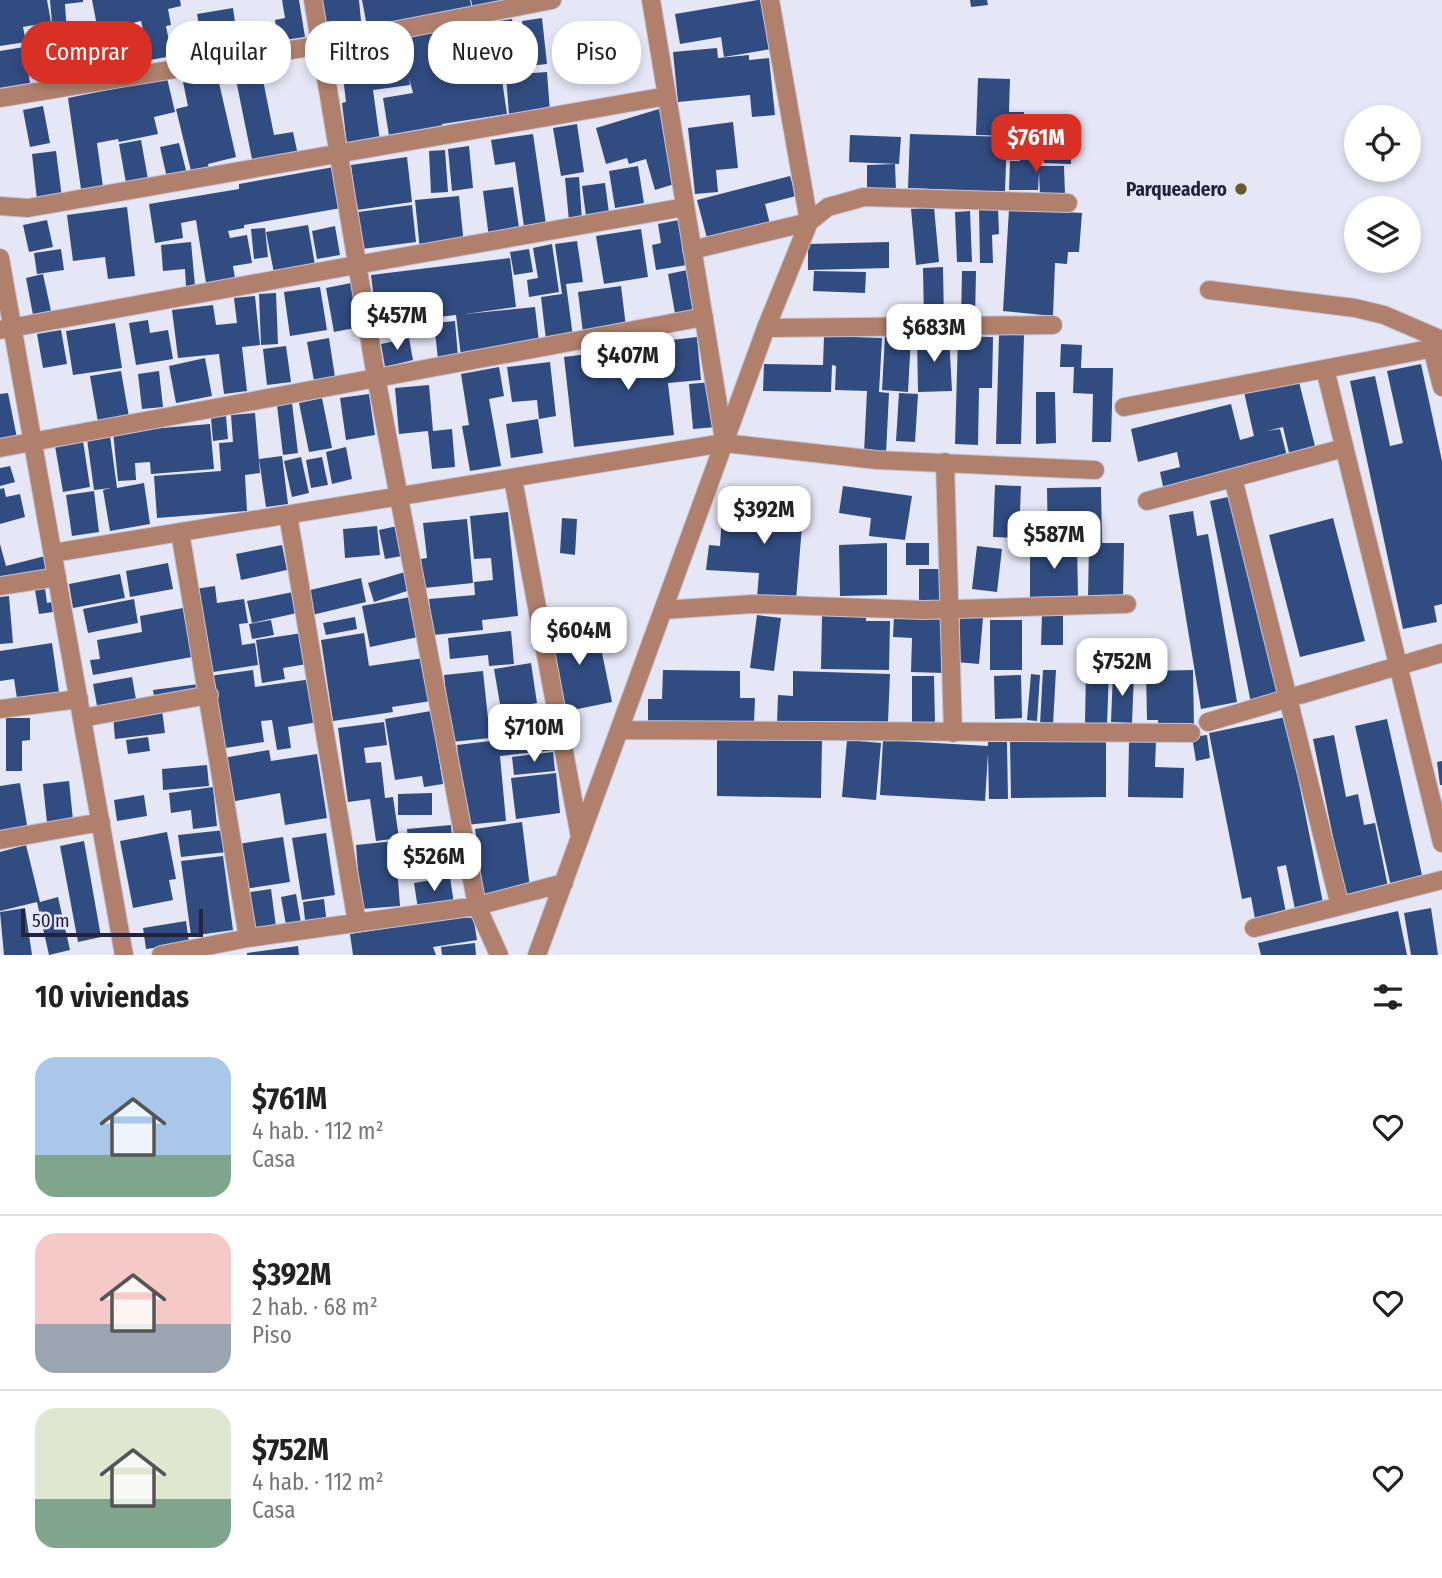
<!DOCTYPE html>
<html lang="es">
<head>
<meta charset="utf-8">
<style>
	body { margin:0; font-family:"Fira Sans Condensed",sans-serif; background:#f6f6f6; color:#222; height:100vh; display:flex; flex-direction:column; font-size:26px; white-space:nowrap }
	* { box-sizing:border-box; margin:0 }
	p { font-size:23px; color:#767676 }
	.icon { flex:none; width:38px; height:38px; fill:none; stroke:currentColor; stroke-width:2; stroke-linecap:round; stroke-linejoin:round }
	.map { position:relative; height:955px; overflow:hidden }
	.details { display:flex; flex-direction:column; background:#fff; flex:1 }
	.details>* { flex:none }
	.guide { position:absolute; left:21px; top:21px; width:700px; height:63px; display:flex; gap:14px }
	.buttons { position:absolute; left:1344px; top:105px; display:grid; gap:14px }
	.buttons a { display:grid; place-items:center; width:77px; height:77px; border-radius:50%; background:#fff; box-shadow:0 4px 10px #0003; font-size:35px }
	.scale { position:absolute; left:21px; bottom:18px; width:182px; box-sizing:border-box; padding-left:7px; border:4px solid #23233d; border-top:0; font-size:19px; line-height:24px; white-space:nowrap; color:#23233d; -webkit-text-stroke:5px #e6e7f6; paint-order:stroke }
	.price { position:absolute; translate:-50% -60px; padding:0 16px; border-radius:14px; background:#fff; color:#222; font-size:23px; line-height:46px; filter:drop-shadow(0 2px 4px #0008) }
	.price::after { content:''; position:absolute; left:50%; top:42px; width:21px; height:16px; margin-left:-10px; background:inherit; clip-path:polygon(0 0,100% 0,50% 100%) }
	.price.current { background:#d93025; color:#fff }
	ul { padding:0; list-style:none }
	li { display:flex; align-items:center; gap:21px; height:175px; padding:0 35px }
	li+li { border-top:2px solid #e0e0e0 }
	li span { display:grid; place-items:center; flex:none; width:196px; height:140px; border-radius:21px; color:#555 }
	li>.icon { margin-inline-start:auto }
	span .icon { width:84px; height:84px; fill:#fffc; stroke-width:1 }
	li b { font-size:30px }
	h2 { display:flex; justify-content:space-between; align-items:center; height:84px; padding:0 35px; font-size:30px }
	.tag { padding:0 24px; border-radius:28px; background:#fff; box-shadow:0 4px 10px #0003; font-size:24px; line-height:63px }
	.tag.current { background:#d93025; color:#fff }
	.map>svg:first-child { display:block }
</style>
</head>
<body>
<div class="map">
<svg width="1442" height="955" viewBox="0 0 1442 955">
	<rect width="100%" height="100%" fill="#e6e7f6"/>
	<!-- building -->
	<path fill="#314c81" d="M0,0H47L51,22L23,27L26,42L0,46Z
		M50,0H83V2L65,4L67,33L53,35Z
		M92,0H180L181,6L168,9L171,25L166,26L172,56L150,60L141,21L98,31Z
		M282,0H299L305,37L278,41L275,20L285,18Z
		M321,0H359L362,31L325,36Z
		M362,0H470L472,10L368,32Z
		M471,0H513L473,10Z
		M758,0H763L771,49L724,57L721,37L680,44L675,14Z
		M970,0H987L988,5L971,7Z
		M233,8L236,29L240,28L243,49L204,55L197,14Z
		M542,18L547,64L528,66L522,21Z
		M512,19L519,64L500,67L507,114L442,124L443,134L390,142L383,98L413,93L409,78L410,85L373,90L380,141L347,145L342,103L346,102L340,52L405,44L403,36Z
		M118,29L125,68L102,73L95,34Z
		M67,34L74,81L41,86L34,40Z
		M24,47L31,89L0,95V51Z
		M717,48L718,58L749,55V60L769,58L775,115L752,117L750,95L678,102L673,52Z
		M260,65L274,135L293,132L298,155L253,164L234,70Z
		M547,72L550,112L509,115L506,75Z
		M217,74L236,157L208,164L209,171L192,175L176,109L188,106L183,82Z
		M167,78L175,112L154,117L158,134L119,142L118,139L97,143L103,187L81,189L68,98Z
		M978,78L1010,79L1009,112H1024L1023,136L976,135Z
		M43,106L50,143L30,147L23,110Z
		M659,109L681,182L655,190L646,159L629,164L627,158L606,164L596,128Z
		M733,122L738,168L716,170L718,192L695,194L688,128Z
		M577,124L584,172L561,176L553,128Z
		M533,134L546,224L524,227L515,162L495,165L491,140Z
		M910,134L1007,137L1005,192L908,188Z
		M850,135L901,137L899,164L849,162Z
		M1045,138L1071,139V164L1044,163Z
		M141,140L148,179L126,183L119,144Z
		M179,143L187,174L167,178L160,147Z
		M1020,143L1039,144L1038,166H1064L1065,195L1040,196L1039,172L1038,190H1009L1010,161H1020Z
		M469,146L473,188L452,191L448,149Z
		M445,150L448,192L431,193L429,151Z
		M56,151L62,198L37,200L32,154Z
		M407,157L412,202L357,210L351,165Z
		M895,164L896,191L867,192V165Z
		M638,166L644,203L615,208L609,171Z
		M334,167L341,208L244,225V228L228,231L230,238L247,235L252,263L233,266L236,284L207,289L196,220L181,223L183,238L155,243L149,204L239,189V184Z
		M790,176L796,196L765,204L771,228L708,242L697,200Z
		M579,177L582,220L569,221L565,178Z
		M605,183L609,213L586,216L582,186Z
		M513,187L520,234L489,238L483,191Z
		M459,196L464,245L420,250L415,200Z
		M412,205L416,242L362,249L358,212Z
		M127,207L135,276L108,279L105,257L73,261L67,215Z
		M934,207L939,262L916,265L911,209Z
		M979,208H998L999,234L992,235L993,263H980Z
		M1009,209L1082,213L1079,252H1068L1067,264L1055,263L1053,316L1003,311Z
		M970,211L972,262H957L955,212Z
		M47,220L53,247L29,252L23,225Z
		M679,220L687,265L656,270L652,245L661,243L658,224Z
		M308,225L315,265L274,273L266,232Z
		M335,226L340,255L317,259L312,231Z
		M265,228L268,257L254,259L251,229Z
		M641,229L648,277L604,284L596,236Z
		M577,241L583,282L566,284L573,337L546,340L541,297L562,294L555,244Z
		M191,242L195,286L186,287L185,269L163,271L161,245Z
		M889,242V268L808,270V244Z
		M552,244L559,292L529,297L527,280L538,278L533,248Z
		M61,249L64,270L37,274L34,253Z
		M529,249L533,272L514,275L510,252Z
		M510,258L516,307L465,314L535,307L539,342L461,356L456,315L377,324L371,275Z
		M943,267L944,321L924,322L923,268Z
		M692,269L701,314L676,319L668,274Z
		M814,271L866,272L865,293L813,291Z
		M962,271H976L975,319L961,320Z
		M43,274L51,311L33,315L26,278Z
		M356,282L365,326L334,332L326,288Z
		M621,286L626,327L583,333L578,292Z
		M320,287L327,330L290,336L284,292Z
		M276,293L278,344L261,345L259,294Z
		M255,296L260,345L242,347L247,391L224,394L219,354L178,358L172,310L213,305L216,325L237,323L234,298Z
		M148,320L150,333L168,330L173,359L136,365L129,323Z
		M455,321L458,357L438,359L434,323Z
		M115,323L122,368L73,375L66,331Z
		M61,330L67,364L43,368L37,334Z
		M949,335L952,391L918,392L917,337Z
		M999,335H1024L1021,444H996Z
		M824,336L882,338L879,392L889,393L886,454L864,453L867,391L835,390L836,366L832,365L831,392L763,391L764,364L823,365Z
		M885,336L911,337L908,392L882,390Z
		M958,336L993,337L992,388H979L978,445L955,444Z
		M697,337L701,380L668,383L674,435L574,447L564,357L612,351L614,365L638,362L637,344Z
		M329,338L335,377L314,381L307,342Z
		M409,338L413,360L385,367L381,344Z
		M1061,344L1082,345L1081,368H1113L1111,442H1092L1093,394L1073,393L1074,367H1060Z
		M286,346L291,382L267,385L263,349Z
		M205,358L212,396L176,403L169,366Z
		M550,362L556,416L539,419L537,400L512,402L507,367Z
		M1421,364L1442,461V604L1434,606L1437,622L1403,629L1350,381L1375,376L1390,446L1403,443L1387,371Z
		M499,367L504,396L489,399L501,466L470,471L462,426L469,425L461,374Z
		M121,371L129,417L98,422L90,376Z
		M159,371L163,407L142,409L138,374Z
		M1298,378L1316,450L1290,457L1283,427L1267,431L1280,429L1288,460L1164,491L1160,472L1180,467L1177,452L1138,462L1131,429L1231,404L1240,440L1254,436L1244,392Z
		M712,382L716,427L693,429L689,384Z
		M429,385L433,431L452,429L455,467L432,469L428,431L399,434L395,388Z
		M1036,392H1055L1056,443L1036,444Z
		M8,393L18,443L0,447V394Z
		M899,393L918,394L915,442L896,441Z
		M369,394L375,435L346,440L340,398Z
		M322,398L332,448L309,452L299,403Z
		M292,403L298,453L283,455L277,405Z
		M255,413L260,473L245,475L247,511L157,518L154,476L221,471L219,443L233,442L231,415Z
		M226,416L228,439L213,441L211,418Z
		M538,419L543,453L511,458L506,424Z
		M210,424L214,469L151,474L150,462L135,463L136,480L118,481L113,432Z
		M110,436L117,488L144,483L150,524L110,531L103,490L111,488L94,490L87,439Z
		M83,441L90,487L63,492L55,446Z
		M346,447L352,479L332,484L326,452Z
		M282,456L288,504L266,507L259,459Z
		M301,457L309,493L292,497L284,461Z
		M322,457L328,485L311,488L306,460Z
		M10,466L15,482L0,486V468Z
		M995,485L1021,486L1019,538L993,537Z
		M843,486L912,496L905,540L869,536L871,518L839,513Z
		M778,487L805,489L796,600L757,597L759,573L706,570L709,545L720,546L722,513L776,517Z
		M1101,487L1102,543H1124L1123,598L1088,597L1089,543L1048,544L1047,488Z
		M4,488L6,497L20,494L25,517L0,524V489Z
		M94,491L99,532L72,536L66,495Z
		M1237,495L1279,697L1251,703L1210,501Z
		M1193,511L1197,536L1208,534L1237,702L1201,709L1169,515Z
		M508,512L518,616L482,620L483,630L433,635L429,599L475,595L474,582L493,580L491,558L474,559L470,516Z
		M562,518L577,519L575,555L560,553Z
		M1333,518L1365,641L1300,657L1269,535Z
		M467,519L473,583L424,588L421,559L427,558L423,523Z
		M402,525L408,555L385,559L379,530Z
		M377,526L380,555L345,558L343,529Z
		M887,543V595L840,596L839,545Z
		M906,543H929V565H906Z
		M0,544L6,566L49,555L52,569L0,581Z
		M282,545L287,570L241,580L236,554Z
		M1077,545L1078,596L1030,597V547Z
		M977,546L1002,549L997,592L972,589Z
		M168,563L173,589L130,597L126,571Z
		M919,569H945V602H919Z
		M405,572L410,590L374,602L368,583Z
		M120,574L125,598L73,608L69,584Z
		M361,578L366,602L312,615L306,591Z
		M215,586L217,603L244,599L248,623L239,624L242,645L255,643L258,665L207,673L195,589Z
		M45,588L47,603L52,602L53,612L39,614L35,590Z
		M293,592L297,613L252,623L247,601Z
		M9,596L13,643L0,644V597Z
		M416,596L423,636L370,647L362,606Z
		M134,599L138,623L88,633L83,609Z
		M183,608L192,657L93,675L90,660L100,659L97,640L142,632L140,616Z
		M1042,614L1063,615V645H1041Z
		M757,615L781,618L774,671L750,668Z
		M822,616L866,617V621H890L889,670L821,669Z
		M894,616L945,617L944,673L911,672L912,638L893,637Z
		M960,616L983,618L979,664L956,662Z
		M355,617L357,629L326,635L323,623Z
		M271,620L274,635L252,639L249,624Z
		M990,620H1022V670H990Z
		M596,623L612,702L563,712L547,632Z
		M511,631L514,664L489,666L488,655L450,659L448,638Z
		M302,633L307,664L283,668L285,679L262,683L256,640Z
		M364,633L369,666L424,658L431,701L392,707L393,712L333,721L321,640Z
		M52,643L60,699L18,705L14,679L0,681V651Z
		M531,663L537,703L501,710L494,669Z
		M1086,669L1109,670L1107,725L1085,724Z
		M253,670L255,687L312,679L318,722L288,727L291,748L277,750L272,720L261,721L264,742L219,749L209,676Z
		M663,670L740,671V698H755L754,723L648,721V699H662Z
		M1043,670H1056L1053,725L1040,724Z
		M1193,670L1194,728L1158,729V720H1147L1146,671Z
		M483,671L490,738L451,742L444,675Z
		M793,671L890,674L888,722L821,721V726L777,723L778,695L793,696Z
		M1113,672L1134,673L1132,723L1111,722Z
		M1031,674L1040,675L1037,721L1027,720Z
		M1021,675L1022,718L995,719L994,676Z
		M912,676H934L935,724H912Z
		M132,677L137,705L98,711L93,684Z
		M199,684L201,694L155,702L153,690Z
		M550,707L554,750L500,756L506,821L465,825L457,745L507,739L504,712Z
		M162,710L165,733L115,739L113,715Z
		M431,711L443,784L424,787L422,776L395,780L385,719Z
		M1286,717L1324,908L1296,914L1286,865L1277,867L1287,918L1256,924L1251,897L1242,899L1209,733Z
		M6,718H30V740L22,741V771H6Z
		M1387,719L1424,884L1392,891L1355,726Z
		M384,722L387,745L364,748L366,763L381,762L385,798L393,797L399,838L376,841L370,799L348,802L338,728Z
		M1207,735L1210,758L1196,761L1192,737Z
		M1334,735L1346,797L1358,794L1364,825L1375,823L1389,892L1346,901L1313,739Z
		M717,736L822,741L821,798L717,796Z
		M148,737L150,751L128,754L126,740Z
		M847,740L881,743L876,800L842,797Z
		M883,740L988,746V742H1007L1008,799H989L988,753L985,801L880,795Z
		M1106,740V797L1011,798L1010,742Z
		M1129,741H1156L1155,767L1184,768L1183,798L1128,797Z
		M269,750L271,761L317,754L327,818L285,825L280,793L230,802L223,758Z
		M553,752L555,771L514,775L512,757Z
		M1442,761V785H1440L1437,762Z
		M207,765L209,786L163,790L162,769Z
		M556,773L560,813L516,819L511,778Z
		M69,781L73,820L47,823L43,784Z
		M20,783L28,831L0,836V786Z
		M213,787L217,826L193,829L191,810L171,813L169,793Z
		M432,793V815H398V794Z
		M144,795L147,816L117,821L114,800Z
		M522,822L530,888L484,895L475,829Z
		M451,825L453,855L409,859L407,829Z
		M225,830L227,852L181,857L178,835Z
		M167,832L176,879L169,880L173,900L133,908L120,841Z
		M326,833L335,895L302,900L292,838Z
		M283,837L290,882L245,889L238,844Z
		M84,841L101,937L78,942L60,846Z
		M395,841L400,906L361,909L356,845Z
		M26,845L40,902L58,897L70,950L49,955L37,902L0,911V852Z
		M223,856L233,930L191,936L181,861Z
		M450,877L454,904L418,909L414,883Z
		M271,889L276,927L255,930L250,892Z
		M296,894L301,923L286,925L281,897Z
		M324,899L327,925L306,928L303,902Z
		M25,908L32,955H4L0,912Z
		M1431,908L1438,955H1411L1404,913Z
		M1398,911L1407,955H1261L1258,943Z
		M473,915L477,940L433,947L436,955H353L350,934Z
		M186,921L189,943L146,949L143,928Z
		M475,943L476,955H442L441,947Z
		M298,946L299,955H247V953Z"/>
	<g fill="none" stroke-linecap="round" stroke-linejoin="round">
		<defs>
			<path id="minor" d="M313,0L376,377L477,906L499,955
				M651,0L724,440
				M0,98L321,45L552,0
				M0,206L28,208L667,96
				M692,250L809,222L770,0
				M0,258L124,955
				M1209,290L1355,308L1384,315L1442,340
				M766,328L1053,325
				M0,330L356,265L685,207
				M1432,348L1442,387
				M1325,369L1442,843
				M1124,407L1424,350L1442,344
				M0,448L704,317
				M945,462L953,733
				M1233,478L1340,906
				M513,479L580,837
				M1147,501L1344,448
				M288,515L357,923
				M180,532L248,938
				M53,553L724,443L877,460L1095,470
				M0,586L57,577
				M663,610L752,604L923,610L1127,604
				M0,709L79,699
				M82,718L209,695
				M1208,722L1442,653
				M620,730L1191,733
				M0,840L101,822
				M1254,928L1442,880
				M161,955L248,938L477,906L564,883
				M537,955L766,328L809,222L828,207L864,197L1068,203"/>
		</defs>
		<!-- minor casing -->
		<use href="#minor" stroke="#c3c4d5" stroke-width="20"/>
		<!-- minor -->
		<use href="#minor" stroke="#b1806c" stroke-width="18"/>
	</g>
	<!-- markers -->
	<circle fill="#625c29" stroke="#e6e7f6" stroke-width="2.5" cx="1241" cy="189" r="7"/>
	<g text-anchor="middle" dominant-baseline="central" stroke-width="7" stroke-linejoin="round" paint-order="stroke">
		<!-- poi labels -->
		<g font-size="19" font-weight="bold" fill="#23233d" stroke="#e6e7f6" text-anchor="end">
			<text x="1227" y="189">Parqueadero</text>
		</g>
	</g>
</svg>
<div class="buttons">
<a><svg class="icon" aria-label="locate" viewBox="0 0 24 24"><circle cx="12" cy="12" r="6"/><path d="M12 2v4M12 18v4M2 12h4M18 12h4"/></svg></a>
<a><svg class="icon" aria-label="layers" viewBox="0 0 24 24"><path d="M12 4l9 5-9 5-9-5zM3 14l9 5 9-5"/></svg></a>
</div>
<div class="scale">50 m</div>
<b class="price current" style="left:1036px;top:174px">$761M</b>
<b class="price" style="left:397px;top:352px">$457M</b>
<b class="price" style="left:934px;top:364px">$683M</b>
<b class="price" style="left:628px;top:392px">$407M</b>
<b class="price" style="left:764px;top:546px">$392M</b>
<b class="price" style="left:1054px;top:571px">$587M</b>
<b class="price" style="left:579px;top:667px">$604M</b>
<b class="price" style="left:1122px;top:698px">$752M</b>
<b class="price" style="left:534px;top:764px">$710M</b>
<b class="price" style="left:434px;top:893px">$526M</b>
<div class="guide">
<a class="tag current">Comprar</a>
<a class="tag">Alquilar</a>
<a class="tag">Filtros</a>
<a class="tag">Nuevo</a>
<a class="tag">Piso</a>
</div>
</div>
<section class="details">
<h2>10 viviendas<svg class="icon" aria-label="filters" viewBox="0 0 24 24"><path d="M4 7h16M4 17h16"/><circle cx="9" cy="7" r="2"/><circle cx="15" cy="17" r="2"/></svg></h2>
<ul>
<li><span style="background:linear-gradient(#a9c7e8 70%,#7fa58c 0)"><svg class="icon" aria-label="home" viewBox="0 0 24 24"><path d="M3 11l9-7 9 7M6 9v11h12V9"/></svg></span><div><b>$761M</b><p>4 hab. · 112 m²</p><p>Casa</p></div><svg class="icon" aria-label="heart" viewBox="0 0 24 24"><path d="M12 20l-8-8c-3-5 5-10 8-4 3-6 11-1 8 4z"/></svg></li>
<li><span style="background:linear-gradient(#f6c9c9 65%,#9aa5b1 0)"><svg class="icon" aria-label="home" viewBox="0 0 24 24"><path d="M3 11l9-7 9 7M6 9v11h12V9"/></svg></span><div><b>$392M</b><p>2 hab. · 68 m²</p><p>Piso</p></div><svg class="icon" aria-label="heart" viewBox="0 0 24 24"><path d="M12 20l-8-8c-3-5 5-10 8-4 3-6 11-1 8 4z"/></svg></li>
<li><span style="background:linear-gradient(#dfe7d0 65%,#7fa58c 0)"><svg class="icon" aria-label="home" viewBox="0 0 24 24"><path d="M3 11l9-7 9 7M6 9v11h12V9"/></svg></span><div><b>$752M</b><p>4 hab. · 112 m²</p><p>Casa</p></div><svg class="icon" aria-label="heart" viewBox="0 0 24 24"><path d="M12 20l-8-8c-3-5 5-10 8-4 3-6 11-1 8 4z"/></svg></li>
</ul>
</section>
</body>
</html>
